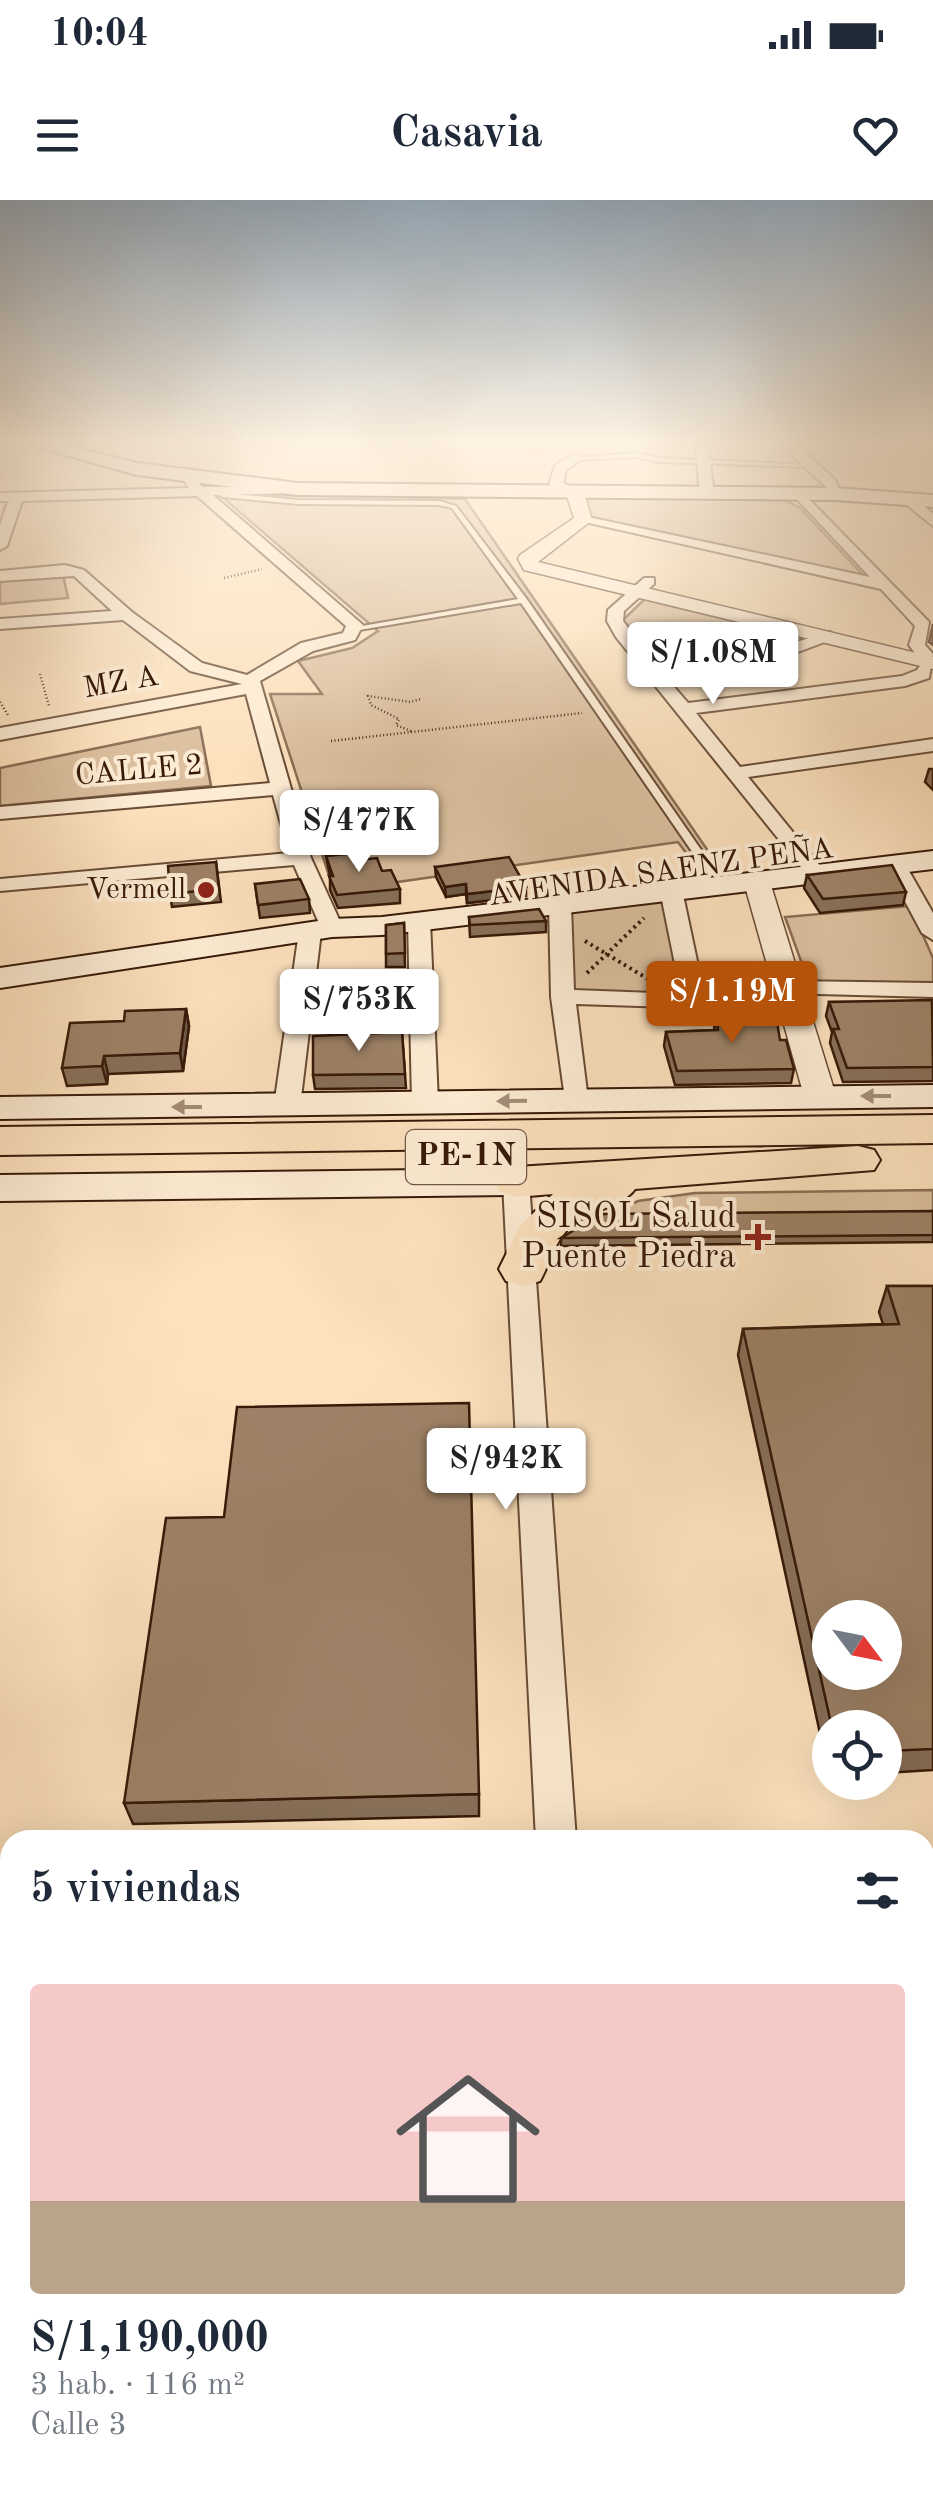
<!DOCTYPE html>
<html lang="es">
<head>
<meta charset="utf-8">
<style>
	body { margin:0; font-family:"Old Standard TT",serif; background:#f6f6f7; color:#1f2937; height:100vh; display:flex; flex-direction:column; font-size:38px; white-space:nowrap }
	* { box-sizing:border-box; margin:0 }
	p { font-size:32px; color:#747a83 }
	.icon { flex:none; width:55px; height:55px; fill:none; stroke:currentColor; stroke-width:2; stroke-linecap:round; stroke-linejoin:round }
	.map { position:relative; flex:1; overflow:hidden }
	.sheet { position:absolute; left:0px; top:1630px; width:935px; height:672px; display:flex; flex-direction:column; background:#fff; border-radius:30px 30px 0 0; box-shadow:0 10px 40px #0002 }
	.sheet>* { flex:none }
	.needle { width:65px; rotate:122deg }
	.controls { position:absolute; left:812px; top:1400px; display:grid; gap:20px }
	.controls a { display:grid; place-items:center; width:90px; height:90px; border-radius:50%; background:#fff; box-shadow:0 10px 40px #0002; font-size:50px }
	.price { position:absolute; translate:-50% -85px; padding:0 22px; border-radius:10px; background:#fff; color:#222; font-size:32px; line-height:65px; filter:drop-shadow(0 2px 5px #0008) }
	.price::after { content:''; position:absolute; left:50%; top:60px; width:30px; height:22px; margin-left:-15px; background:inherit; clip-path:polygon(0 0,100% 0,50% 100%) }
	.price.active { background:#b45309; color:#fff }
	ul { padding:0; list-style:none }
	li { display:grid; align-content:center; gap:20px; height:530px; padding:0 30px }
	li+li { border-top:2px solid #e0e1e3 }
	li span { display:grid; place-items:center; height:310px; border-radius:10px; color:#555 }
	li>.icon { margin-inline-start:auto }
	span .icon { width:180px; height:180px; fill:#fffc; stroke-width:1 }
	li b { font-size:42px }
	h2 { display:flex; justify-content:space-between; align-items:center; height:120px; padding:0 30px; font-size:42px }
	.status { display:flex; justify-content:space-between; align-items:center; height:70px; padding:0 50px; background:#fff; direction:ltr }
	.status svg { height:28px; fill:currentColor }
	header { display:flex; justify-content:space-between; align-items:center; height:130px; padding:0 30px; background:#fff; font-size:45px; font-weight:700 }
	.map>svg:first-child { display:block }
</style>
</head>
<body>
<div class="status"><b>10:04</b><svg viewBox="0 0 49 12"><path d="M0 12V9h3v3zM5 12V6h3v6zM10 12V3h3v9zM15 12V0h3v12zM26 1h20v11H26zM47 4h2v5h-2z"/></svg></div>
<header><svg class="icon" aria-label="menu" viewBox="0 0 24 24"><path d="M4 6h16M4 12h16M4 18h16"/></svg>Casavia<svg class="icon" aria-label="heart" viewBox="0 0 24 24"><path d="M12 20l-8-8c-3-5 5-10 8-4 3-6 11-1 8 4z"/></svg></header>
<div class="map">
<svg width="933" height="2302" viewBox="0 0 933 2302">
	<rect width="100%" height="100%" fill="#fce1bd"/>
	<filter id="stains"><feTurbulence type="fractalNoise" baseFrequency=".002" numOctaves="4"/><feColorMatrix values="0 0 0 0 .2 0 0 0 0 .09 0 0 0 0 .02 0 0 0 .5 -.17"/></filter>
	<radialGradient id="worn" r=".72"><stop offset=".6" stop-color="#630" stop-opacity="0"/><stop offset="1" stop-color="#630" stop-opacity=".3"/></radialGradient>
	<!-- green -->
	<path fill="#dbbf9e" stroke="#896c53" stroke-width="2.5" d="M226,294L465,299L713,658L692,661L678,642L334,691L270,494H322L298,461L352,448L378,431L221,296Z
		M584,296L784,300L799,307L863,375L590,319Z
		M63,375L68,398L0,404V381Z
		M648,396L816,437L808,442L649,458L625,427L624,419Z
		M200,527L211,586L0,606V568Z
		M670,685L698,805L570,803L558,699Z
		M910,706L933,758V782L809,783L785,717Z
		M933,990V1011L605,1016L638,1001L695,993Z
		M0,1963H10V2292L108,2293L107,2302H0Z"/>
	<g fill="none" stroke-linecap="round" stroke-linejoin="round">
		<defs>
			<path id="service" d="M636,253L660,258L812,265L809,267L660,262L636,257L576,260L573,258Z
				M206,288L224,293L298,300L439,301L456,306L526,398L713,667L712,669H704L521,403L353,431V427H356L518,399L452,308L439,305L298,304L223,297L206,290Z
				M730,2292H756L757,2302H731Z"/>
			<path id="minor" d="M702,244L708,248L714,294L707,298L700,294L696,248Z
				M790,247H800L836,281L841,297H831L825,286L790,253Z
				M576,254L583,258L566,270L563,283L580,290V296H570L549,285L555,265Z
				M188,272L203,287L297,286L299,289L292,293L213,295L363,425L355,440L313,451L260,481L311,658L343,728L340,733L332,735L321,728L294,665L0,691V679L289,653L273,595L0,619V607L270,583L246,494L0,540V528L242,484L190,471L123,420L0,429V419L112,411L74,376L0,381V371L65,365L84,370L132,412L202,463L247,475L301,443L343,433L346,426L197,296L22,301L7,346L0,350V325L8,301H0V293L189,288L181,276Z
				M800,290L929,422L925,445L933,454L929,478L905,486L696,513L740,567L933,539V551L748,577L826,673L816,679L809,677L616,437L607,421L608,410L644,378H654V384L624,411L623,421L651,458L796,442L830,432L838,437L798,452L658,468L688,503L902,476L917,470L922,463L909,445L915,426L881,389L576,320L583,316L870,377L795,297V291Z
				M902,295H912L933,314V326L902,301Z
				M895,658L905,664L933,713V740L922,733L885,664Z
				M671,684L682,690L704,794L793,797L805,804L793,811L576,804L588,900L584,906H566L551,797L549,705L560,699L571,705L574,790L681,794L660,690Z
				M419,714L430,721L438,902L425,910L412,902L408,721Z
				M310,725L321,732L300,906L287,914L274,906L299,732Z
				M788,781L933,783V797L780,793L776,788Z
				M516,973L525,976L529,982L576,1640H536L503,982L507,976Z
				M925,1868H933V1912H925Z
				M933,1980V2026L925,2027V1981Z
				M570,2292H622L623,2302H571Z"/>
			<path id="tertiary" d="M575,288L584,293L592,320L538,362L933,457V469L524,370L518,359L520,355L574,318L566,293Z
				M756,671L769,679L836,896L831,903H809L804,896L743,679Z"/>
			<path id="secondary" d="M8,239H41L137,263L298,283L836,288L933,295V307L836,300L298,295L137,275Z
				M933,651V669L382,735L332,737L0,788V768L332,719L382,717Z
				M933,885V907L0,919V897Z
				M516,969L529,973L535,982L529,991L516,995L0,1001V975Z"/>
			<path id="trunk" d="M933,915V943L0,955V927Z
				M858,946L874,950L880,960L874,970L635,989C623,1006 589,1011 572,1025C554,1041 551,1061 540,1081L523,1086L506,1081L499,1069L520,1026L553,994L516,997L500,992L494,982L500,972L516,967Z"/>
		</defs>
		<!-- service casing -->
		<use href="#service" stroke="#684b35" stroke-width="4"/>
		<!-- minor casing -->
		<use href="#minor" stroke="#684b35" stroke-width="4"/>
		<!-- tertiary casing -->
		<use href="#tertiary" stroke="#684b35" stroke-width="3"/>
		<!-- secondary casing -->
		<use href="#secondary" stroke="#371908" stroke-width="4"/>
		<!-- trunk casing -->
		<use href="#trunk" stroke="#371908" stroke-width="4"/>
		<!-- path-far1 -->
		<path stroke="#371908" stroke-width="2.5" stroke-dasharray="1 2.5" stroke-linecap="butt" d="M446,239L452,255
			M463,239L548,253
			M653,240H687
			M337,246L414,239
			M224,378L262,369
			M40,474L49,506
			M0,502L8,515
			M411,531L396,525L399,519L371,505L368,496L410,502L421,499
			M331,541L582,513"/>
		<!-- path -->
		<path stroke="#371908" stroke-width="4" stroke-dasharray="2.5 4" stroke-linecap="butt" d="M585,741L648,779
			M587,773L644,718"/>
		<!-- service -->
		<use href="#service" fill="#fdecd4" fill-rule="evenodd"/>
		<!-- minor -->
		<use href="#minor" fill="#fdecd4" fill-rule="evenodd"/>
		<!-- tertiary -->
		<use href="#tertiary" fill="#fdecd4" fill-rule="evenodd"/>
		<!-- secondary -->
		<use href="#secondary" fill="#fdecd4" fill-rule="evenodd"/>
		<!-- trunk -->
		<use href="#trunk" fill="#fce1bd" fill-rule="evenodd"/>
	</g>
	<!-- wall -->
	<path fill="#876f58" stroke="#371908" stroke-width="2.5" d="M933,424V445L929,442Z
		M929,569H933V590L925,582Z
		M326,656L359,660L382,671L400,689V703L338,708L330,690V676Z
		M216,662L221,702L172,707L170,694Z
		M435,667L526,696L467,703L466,694L446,697L436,677Z
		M807,675L906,692L903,705L820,713L804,688Z
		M255,684L309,699L310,713L260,718Z
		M469,717L546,721V732L470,737Z
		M404,723L405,767H386V725Z
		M829,802H933V881L843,882L830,843L832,832L826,816Z
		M186,809L189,826L183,871L108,874L107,884L67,886L62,868L124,821Z
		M716,815L780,840L794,869L791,883L675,885L664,846L666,832L714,830Z
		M402,832L406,888L315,889L313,875Z
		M933,1011V1042L561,1046V1038Z
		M887,1086H933V1570L885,1573V1528H830L829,1575L738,1155L743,1129L883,1124L879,1112Z
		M479,1594V1616L133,1624L124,1603Z"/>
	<!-- shaded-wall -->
	<path fill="#6e5a47" stroke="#371908" stroke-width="2.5" d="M466,684V694L446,697L445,687Z
		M526,687V696L467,703V694Z
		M186,809L189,826L183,871L180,853Z
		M104,856L108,874L107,884L102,866Z"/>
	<!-- building -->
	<path fill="#9d8166" stroke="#371908" stroke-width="2.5" fill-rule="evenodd" d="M356,653L359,660L377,658L382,671L391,670L400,689L337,695L329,676H333L326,656Z
		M509,657L526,687L467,694L466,684L445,687L435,667Z
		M216,662L219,689L170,694L168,666Z
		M892,665L906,692L823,699L807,675Z
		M300,679L309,699L258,705L255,684Z
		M539,709L546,721L470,725L469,717Z
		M404,723L405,753L386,754V725Z
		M932,800L933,867L847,868L833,829H839L829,802Z
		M186,809L180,853L104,856L102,866L62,868L70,823L124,821L125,811Z
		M716,815L776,816L780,840H786L794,869L677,871L666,832L718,830Z
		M402,832L405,874L313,875V836Z
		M933,1011V1035L561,1038L601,1014Z
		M887,1086H933V1549L885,1551V1528H832L743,1129L899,1124ZM830,1418H885V1472H830Z
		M469,1203L479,1594L124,1603L166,1318L224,1317L237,1207Z"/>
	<!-- one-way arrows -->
	<defs><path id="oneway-solid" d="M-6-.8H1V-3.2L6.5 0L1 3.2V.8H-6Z" transform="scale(2.5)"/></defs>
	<g fill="#a48d78">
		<use href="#oneway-solid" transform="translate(876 896) rotate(180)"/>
		<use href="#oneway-solid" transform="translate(512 901) rotate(179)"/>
		<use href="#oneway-solid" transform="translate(187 907) rotate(180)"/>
	</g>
	<!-- sky -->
	<linearGradient id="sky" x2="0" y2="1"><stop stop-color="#95abbe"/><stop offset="0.43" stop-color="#fef2e1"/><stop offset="1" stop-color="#fef2e1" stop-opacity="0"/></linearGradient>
	<rect width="933" height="562" fill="url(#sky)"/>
	<!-- markers -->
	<g fill="#8f2418" stroke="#fdecd4" stroke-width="4">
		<circle cx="206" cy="690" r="10"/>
		<path d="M753 1022h10v10h10v10h-10v10h-10v-10h-10v-10h10z"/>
	</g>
	<g text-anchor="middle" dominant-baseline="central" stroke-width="8" stroke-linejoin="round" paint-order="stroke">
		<!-- far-street labels -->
		<g font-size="30" fill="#371908" stroke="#fdecd4">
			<text transform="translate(121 483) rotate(-10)">MZ A</text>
			<text transform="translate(139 571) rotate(-5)">CALLE 2</text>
			<text transform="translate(661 673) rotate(-8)">AVENIDA SAENZ PEÑA</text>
		</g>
		<!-- far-poi labels -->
		<g font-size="30" fill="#371908" stroke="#fdecd4" text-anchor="end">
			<text x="186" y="690">Vermell</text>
		</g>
		<!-- shield labels -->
		<rect fill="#fdecd4" stroke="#725845" stroke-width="2.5" x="406" y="930" width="120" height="54" rx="8"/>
		<g font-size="32" font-weight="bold" fill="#371908">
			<text x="466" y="957">PE-1N</text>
		</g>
		<!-- poi labels -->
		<g font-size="35" fill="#371908" stroke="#fdecd4" text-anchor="end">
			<text x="736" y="1017">SISOL Salud<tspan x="736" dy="40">Puente Piedra</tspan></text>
		</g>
	</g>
	<rect width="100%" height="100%" filter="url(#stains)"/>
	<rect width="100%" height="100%" fill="url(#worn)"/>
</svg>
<div class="controls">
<a><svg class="needle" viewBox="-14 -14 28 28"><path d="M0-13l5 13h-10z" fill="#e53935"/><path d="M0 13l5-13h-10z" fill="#747a83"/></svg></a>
<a><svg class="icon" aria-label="locate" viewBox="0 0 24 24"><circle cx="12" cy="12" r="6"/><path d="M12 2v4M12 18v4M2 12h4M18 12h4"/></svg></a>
</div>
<b class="price" style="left:713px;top:507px">S/1.08M</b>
<b class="price" style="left:359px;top:675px">S/477K</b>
<b class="price active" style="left:732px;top:846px">S/1.19M</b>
<b class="price" style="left:359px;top:854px">S/753K</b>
<b class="price" style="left:506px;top:1313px">S/942K</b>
<section class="sheet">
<h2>5 viviendas<svg class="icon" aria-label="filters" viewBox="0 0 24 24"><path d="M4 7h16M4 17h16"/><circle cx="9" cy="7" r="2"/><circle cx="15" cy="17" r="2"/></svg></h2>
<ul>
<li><span style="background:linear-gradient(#f6c9c9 70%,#b9a48a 0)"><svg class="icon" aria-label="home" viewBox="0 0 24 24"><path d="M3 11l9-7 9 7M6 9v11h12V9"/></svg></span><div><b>S/1,190,000</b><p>3 hab. · 116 m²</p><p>Calle 3</p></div></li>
</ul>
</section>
</div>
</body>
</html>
